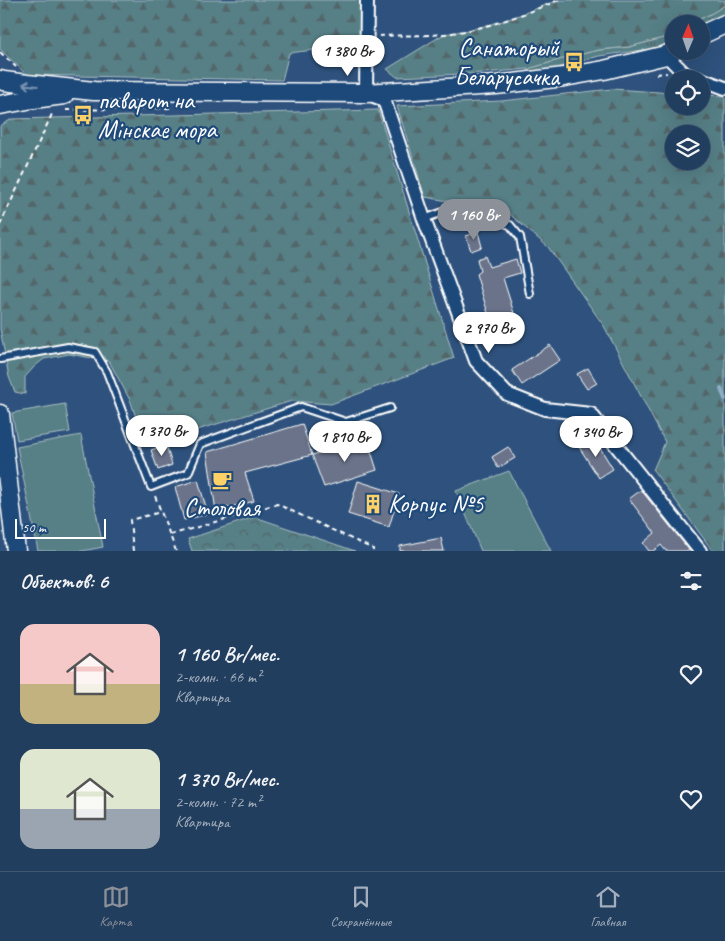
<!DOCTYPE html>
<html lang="ru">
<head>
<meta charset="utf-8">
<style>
	body { margin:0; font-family:Caveat,sans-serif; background:#2a4564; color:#f1f3f6; height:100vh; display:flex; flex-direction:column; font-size:19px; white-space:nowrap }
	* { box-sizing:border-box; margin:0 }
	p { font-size:16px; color:#a2aebc }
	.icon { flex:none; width:28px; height:28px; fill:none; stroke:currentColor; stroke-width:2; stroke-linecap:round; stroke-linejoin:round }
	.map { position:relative; height:551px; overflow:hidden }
	.sheet { display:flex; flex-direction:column; background:#223e5e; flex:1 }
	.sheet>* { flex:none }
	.needle { width:32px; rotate:2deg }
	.tools { position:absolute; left:665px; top:15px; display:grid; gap:10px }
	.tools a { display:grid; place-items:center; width:45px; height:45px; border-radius:50%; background:#223e5e; box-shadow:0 5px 20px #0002,0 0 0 1px #3f5773; font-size:25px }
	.scale { position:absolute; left:15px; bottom:12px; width:91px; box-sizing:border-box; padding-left:5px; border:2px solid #fff; border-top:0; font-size:14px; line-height:18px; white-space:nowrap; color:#fff; -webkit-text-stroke:4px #1f4a7a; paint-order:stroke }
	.price { position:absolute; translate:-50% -42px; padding:0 11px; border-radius:18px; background:#fff; color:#222; font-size:16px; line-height:32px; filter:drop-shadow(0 1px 2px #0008) }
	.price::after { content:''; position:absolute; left:50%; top:30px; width:15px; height:11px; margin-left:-8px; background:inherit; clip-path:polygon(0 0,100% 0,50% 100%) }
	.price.selected { background:#8c9099; color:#fff }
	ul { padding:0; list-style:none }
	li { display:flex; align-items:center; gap:15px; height:125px; padding:0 20px }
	li span { display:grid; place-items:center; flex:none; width:140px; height:100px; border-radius:15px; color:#555 }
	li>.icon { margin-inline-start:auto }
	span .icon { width:60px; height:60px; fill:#fffc; stroke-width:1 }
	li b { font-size:21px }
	h2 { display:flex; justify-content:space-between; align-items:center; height:60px; padding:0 20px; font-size:21px }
	.dock { display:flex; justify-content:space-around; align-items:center; height:70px; border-top:1px solid #3f5773; background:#223e5e; font-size:14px; color:#a2aebc }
	.dock a { display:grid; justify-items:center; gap:2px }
	.dock .selected { color:#8c9099 }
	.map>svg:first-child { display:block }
</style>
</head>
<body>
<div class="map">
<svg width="725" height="551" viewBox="0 0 725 551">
	<defs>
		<pattern id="grass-tufts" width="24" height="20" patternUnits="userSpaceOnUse" patternTransform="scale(1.25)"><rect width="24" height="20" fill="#577f86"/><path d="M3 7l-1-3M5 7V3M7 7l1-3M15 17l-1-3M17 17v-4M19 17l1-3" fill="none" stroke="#526669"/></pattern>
		<pattern id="forest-firs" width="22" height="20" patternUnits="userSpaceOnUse" patternTransform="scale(1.25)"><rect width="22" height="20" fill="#577f86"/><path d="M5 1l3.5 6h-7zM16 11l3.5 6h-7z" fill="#526669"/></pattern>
		<pattern id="park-crowns" width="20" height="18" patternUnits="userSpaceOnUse" patternTransform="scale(1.25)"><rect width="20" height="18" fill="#577f86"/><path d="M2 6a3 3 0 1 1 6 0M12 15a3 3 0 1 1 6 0" fill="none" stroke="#526669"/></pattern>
	</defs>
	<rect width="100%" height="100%" fill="#2e527d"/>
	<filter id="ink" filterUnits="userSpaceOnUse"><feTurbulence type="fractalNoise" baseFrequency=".02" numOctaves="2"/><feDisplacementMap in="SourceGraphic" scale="10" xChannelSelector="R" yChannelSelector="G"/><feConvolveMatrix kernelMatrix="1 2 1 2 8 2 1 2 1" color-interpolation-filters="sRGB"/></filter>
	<g filter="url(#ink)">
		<!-- grass -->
		<path fill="url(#grass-tufts)" stroke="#abbfc2" d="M725,4V24L701,35V24H690L710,14Z
			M674,32V51L666,55L643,50L599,56L529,76L528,69L569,57L599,50L629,47L663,38Z"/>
		<!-- forest -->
		<path fill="url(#forest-firs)" stroke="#abbfc2" fill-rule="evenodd" d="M0,0H366L363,44L289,53L282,80L27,75L0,49Z
			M559,0H725V5L714,12L690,24H674V32L663,38L629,47L599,50L569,57L528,69L484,73L397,77L387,69L444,34L469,30L503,21Z
			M612,89L674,93V106H701V95L725,96V551H713L653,470L665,442L604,326L548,247L506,211L425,197L397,106L501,101ZM674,134H701V161H674Z
			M378,110L454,358L331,404L292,401L145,446L131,402L109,361L69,354L44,359L35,366L25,377V394L15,392L9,377L0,329V126L12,119Z"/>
		<!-- park -->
		<path fill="url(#park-crowns)" stroke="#abbfc2" d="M255,517L355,551H192L188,539Z"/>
		<!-- pitch -->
		<path fill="#577f86" stroke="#abbfc2" d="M65,404L70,432L17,440L12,413Z
			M81,435L103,547L82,551H38L17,447Z
			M509,471L551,551H481L456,491Z"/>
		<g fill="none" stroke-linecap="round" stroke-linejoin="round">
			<!-- stream -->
			<path stroke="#8eafc3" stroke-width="4" d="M721,389L725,399"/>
		</g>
		<!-- building -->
		<path fill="#6a738a" stroke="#fff" d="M478,232L482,247L471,251L466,236Z
			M485,256L489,267L516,259L520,273L503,278L518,326L494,333L476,274L480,271L477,259Z
			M550,345L560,360L522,385L512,370Z
			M588,368L597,383L587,389L577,374Z
			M302,424L312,455L245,473L254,501L216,511L207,452Z
			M594,438L613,469L599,478L579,447Z
			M367,439L377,470L324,487L312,455Z
			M166,445L172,465L158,470L151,450Z
			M508,447L515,458L498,468L492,457Z
			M198,480L208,514L184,520L175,487Z
			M358,481L399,494L389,527L348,514Z
			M641,490L690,551H666L661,545L653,551H649L643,543L655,533L629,499Z
			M441,538L444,551H400V546Z"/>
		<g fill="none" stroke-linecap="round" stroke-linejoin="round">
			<defs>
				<path id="lane" d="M424,219L443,212L485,217L510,225L520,237L530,294
					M0,359L68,347L95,352L107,372L151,487L188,473L200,444L301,407L346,422L390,408"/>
				<path id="street" d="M367,0L366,93L384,100L424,219L476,361L507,394L545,409L591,414L700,551
					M666,55L685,74L699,79
					M701,79L725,88"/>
				<path id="secondary" d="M701,35L725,24
					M0,80L4,81L27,84L94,91L366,93L496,85L564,77L604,70L666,55L674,51
					M0,105L33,99L64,95
					M0,414L16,551"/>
			</defs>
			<!-- lane casing -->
			<use href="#lane" stroke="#fff" stroke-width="10"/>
			<!-- street casing -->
			<use href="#street" stroke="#fff" stroke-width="16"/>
			<!-- secondary casing -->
			<use href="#secondary" stroke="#fff" stroke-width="21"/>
			<!-- path -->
			<path stroke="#fff" stroke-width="2" stroke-dasharray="5 4" stroke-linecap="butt" d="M379,36C400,35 423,36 444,34C484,30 522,15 559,0
				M0,52L16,67
				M656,74L667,73
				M66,110L174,108
				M0,225L53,112
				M155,496L176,551
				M170,535L277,504L373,549V551
				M133,551L130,520L161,512"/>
			<!-- lane -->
			<use href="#lane" stroke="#1f4a7a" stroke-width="6"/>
			<!-- street -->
			<use href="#street" stroke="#1f4a7a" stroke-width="12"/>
			<!-- secondary -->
			<use href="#secondary" stroke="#1f4a7a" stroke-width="18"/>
		</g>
		<!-- one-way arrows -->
		<defs><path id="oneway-shaft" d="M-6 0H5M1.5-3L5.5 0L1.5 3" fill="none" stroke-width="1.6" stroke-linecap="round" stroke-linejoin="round" transform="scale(1.25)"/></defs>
		<use stroke="#7992af" href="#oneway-shaft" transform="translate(30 85) rotate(-173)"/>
	</g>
	<!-- icons -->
	<defs>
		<symbol id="bus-bare" viewBox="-9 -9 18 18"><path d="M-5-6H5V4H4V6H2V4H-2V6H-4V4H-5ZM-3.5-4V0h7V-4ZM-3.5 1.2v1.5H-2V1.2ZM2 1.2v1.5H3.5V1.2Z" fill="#ffd166" stroke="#1f4a7a" stroke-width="2.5" paint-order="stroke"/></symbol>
		<symbol id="cafe-bare" viewBox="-9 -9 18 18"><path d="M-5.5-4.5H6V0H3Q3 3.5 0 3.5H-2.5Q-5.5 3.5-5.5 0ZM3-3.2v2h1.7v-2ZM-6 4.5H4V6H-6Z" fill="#ffd166" stroke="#1f4a7a" stroke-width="2.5" paint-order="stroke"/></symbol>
		<symbol id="building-bare" viewBox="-9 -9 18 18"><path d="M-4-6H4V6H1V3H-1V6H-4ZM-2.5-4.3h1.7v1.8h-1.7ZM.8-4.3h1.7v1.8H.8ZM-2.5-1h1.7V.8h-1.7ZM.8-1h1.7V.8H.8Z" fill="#ffd166" stroke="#1f4a7a" stroke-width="2.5" paint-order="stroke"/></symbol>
	</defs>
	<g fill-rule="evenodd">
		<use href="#bus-bare" x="560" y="48" width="28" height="28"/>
		<use href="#bus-bare" x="69" y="101" width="28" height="28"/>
		<use href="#cafe-bare" x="208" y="466" width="28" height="28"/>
		<use href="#building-bare" x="359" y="490" width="28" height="28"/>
	</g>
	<g text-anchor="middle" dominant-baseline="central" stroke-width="4.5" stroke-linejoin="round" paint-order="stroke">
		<!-- poi labels -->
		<g font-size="25" fill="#fff" stroke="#1f4a7a" text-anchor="start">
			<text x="559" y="48" text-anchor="end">Санаторый<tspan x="559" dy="29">Беларусачка</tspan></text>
			<text x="98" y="101">паварот на<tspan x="98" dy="29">Мінскае мора</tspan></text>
			<text x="388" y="504">Корпус №5</text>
			<text x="222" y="508" text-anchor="middle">Столовая</text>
		</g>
	</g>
</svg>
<div class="tools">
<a><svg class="needle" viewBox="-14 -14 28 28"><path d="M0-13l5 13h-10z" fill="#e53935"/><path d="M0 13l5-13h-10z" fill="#a2aebc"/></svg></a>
<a><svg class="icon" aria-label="locate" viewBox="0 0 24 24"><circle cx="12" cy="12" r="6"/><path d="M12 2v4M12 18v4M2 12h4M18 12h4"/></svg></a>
<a><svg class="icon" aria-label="layers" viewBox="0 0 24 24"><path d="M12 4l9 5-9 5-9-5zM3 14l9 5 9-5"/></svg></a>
</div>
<div class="scale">50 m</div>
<b class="price" style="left:348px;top:77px">1 380 Br</b>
<b class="price selected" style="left:474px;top:241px">1 160 Br</b>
<b class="price" style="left:489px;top:354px">2 970 Br</b>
<b class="price" style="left:162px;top:457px">1 370 Br</b>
<b class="price" style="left:596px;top:458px">1 340 Br</b>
<b class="price" style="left:345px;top:463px">1 810 Br</b>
</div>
<section class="sheet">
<h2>Объектов: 6<svg class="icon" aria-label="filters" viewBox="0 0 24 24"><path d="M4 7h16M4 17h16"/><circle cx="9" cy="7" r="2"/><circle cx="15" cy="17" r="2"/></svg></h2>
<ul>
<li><span style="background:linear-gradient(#f6c9c9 60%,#c2b280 0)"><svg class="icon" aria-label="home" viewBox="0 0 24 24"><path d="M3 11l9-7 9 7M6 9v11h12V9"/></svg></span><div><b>1 160 Br/мес.</b><p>2-комн. · 66 m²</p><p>Квартира</p></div><svg class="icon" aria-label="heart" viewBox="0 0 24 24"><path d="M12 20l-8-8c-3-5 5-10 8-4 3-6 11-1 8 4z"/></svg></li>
<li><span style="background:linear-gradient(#dfe7d0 60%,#9aa5b1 0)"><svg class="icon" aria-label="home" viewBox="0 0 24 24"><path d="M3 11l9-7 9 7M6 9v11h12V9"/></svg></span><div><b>1 370 Br/мес.</b><p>2-комн. · 72 m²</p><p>Квартира</p></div><svg class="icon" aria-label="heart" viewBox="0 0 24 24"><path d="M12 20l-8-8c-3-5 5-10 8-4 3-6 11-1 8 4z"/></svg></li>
</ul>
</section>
<nav class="dock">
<a class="selected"><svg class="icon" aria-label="map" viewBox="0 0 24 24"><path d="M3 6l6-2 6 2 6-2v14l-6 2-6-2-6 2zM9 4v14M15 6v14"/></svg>Карта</a>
<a><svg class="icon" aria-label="saved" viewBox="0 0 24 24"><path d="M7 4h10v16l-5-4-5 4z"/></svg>Сохранённые</a>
<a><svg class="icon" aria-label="home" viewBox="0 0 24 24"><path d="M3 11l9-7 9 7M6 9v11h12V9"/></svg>Главная</a>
</nav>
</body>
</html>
